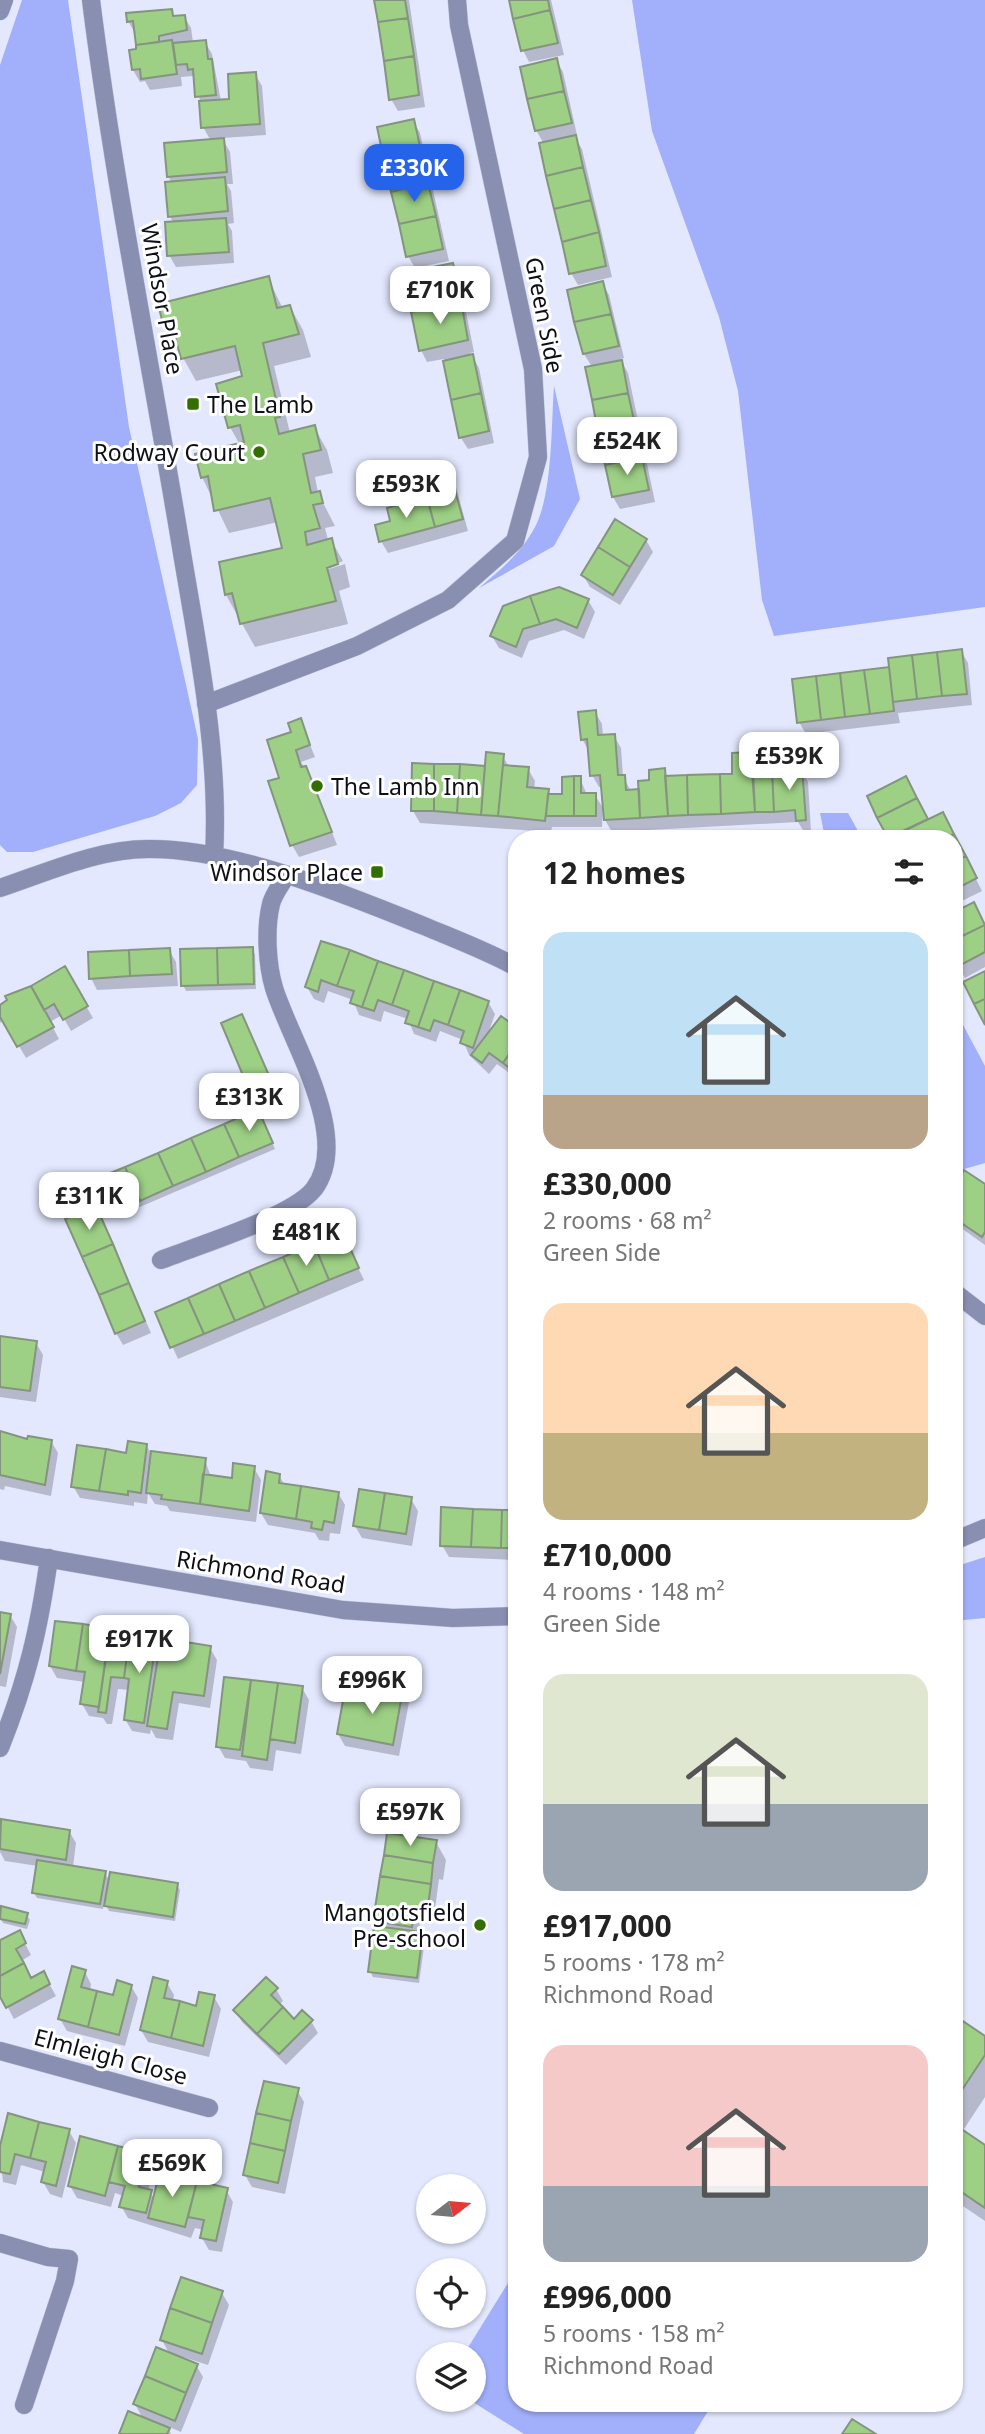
<!DOCTYPE html>
<html lang="en">
<head>
<meta charset="utf-8">
<style>
	body { margin:0; font-family:"Noto Sans",sans-serif; background:#f2f2f2; color:#222; height:100vh; display:flex; flex-direction:column; font-size:26px; white-space:nowrap }
	* { box-sizing:border-box; margin:0 }
	p { font-size:23px; color:#767676 }
	.icon { flex:none; width:38px; height:38px; fill:none; stroke:currentColor; stroke-width:2; stroke-linecap:round; stroke-linejoin:round }
	.map { position:relative; flex:1; overflow:hidden }
	.sheet { position:absolute; left:508px; top:830px; width:455px; height:1582px; display:flex; flex-direction:column; background:#fff; border-radius:28px; box-shadow:0 2px 5px #0004 }
	.sheet>* { flex:none }
	.needle { width:46px; rotate:74deg }
	.buttons { position:absolute; left:416px; top:2174px; display:grid; gap:14px }
	.buttons a { display:grid; place-items:center; width:70px; height:70px; border-radius:50%; background:#fff; box-shadow:0 2px 5px #0004; font-size:35px }
	.price { position:absolute; translate:-50% -60px; padding:0 16px; border-radius:14px; background:#fff; color:#222; font-size:23px; line-height:46px; filter:drop-shadow(0 2px 4px #0008) }
	.price::after { content:''; position:absolute; left:50%; top:42px; width:21px; height:16px; margin-left:-10px; background:inherit; clip-path:polygon(0 0,100% 0,50% 100%) }
	.price.active { background:#2563eb; color:#fff }
	ul { padding:0; list-style:none }
	li { display:grid; align-content:center; gap:14px; height:371px; padding:0 35px }
	li span { display:grid; place-items:center; height:217px; border-radius:21px; color:#555 }
	li>.icon { margin-inline-start:auto }
	span .icon { width:126px; height:126px; fill:#fffc; stroke-width:1 }
	li b { font-size:30px }
	h2 { display:flex; justify-content:space-between; align-items:center; height:84px; padding:0 35px; font-size:30px }
	.map>svg:first-child { display:block }
</style>
</head>
<body>
<div class="map">
<svg width="985" height="2434" viewBox="0 0 985 2434">
	<rect width="100%" height="100%" fill="#e3e8fe"/>
	<!-- green -->
	<path fill="#a2b0fb" d="M22,0H68L129,427L198,739L197,785L181,803L155,816L33,852H7L0,845V65Z
		M632,0H985V607L774,636L762,600L738,391L719,317L652,131Z
		M554,386L580,499L554,546L479,588C500,570 520,554 534,529C553,495 551,426 554,386Z
		M820,813H848L862,838H825Z
		M954,1008L985,1066V1163L954,1172Z
		M985,1557V1618L954,1621V1567Z
		M516,2270V2403H713L694,2434H524L468,2399H474V2354H464Z"/>
	<!-- shadow -->
	<path fill="#0003" d="M376,0H409L425,107L398,111L391,99Z
		M511,0H551L564,55L529,62L523,50Z
		M171,10L176,18L184,16L191,28L193,42H205L212,54L221,101H231L255,74L262,86L266,135L222,138L230,152L233,184H227L231,191L234,223L228,224L232,231L234,263L176,267L169,255L173,223L170,216L172,183L168,176L211,141L203,127L201,104L193,76L181,77L182,86L150,90L145,81L140,82L133,70L138,51L135,33L128,21Z
		M556,60L563,72L577,135L574,136L582,149L612,277L578,285L571,273L544,144L536,130Z
		M413,121L420,133L449,261L415,268L408,256Z
		M452,265L459,277L474,352L470,353L479,368L494,443L468,449L461,438L444,359L427,362L421,350Z
		M268,278L283,309L290,307L303,330L311,357L274,366L290,433L314,427L327,450L333,473L315,477L318,493L335,526L325,528L328,540H331L343,561L319,572L345,564L350,587L339,591L348,624L255,647L226,595L221,563L285,549L278,522L229,533L202,477L240,445L230,427L245,378L243,370L196,381L166,327Z
		M602,283L609,295L624,358L620,359L628,373L655,502L620,509L613,497L587,368L592,367L584,354L569,291Z
		M447,468L454,480L468,531L388,553L381,541L392,522L429,499Z
		M646,540L653,552L620,605L590,587L583,575Z
		M588,600L595,612L584,639L564,630L529,641L522,658L499,648L492,636Z
		M961,651L968,663L972,705L898,713L900,723L806,734L799,722L794,680L891,668Z
		M595,712L602,724L603,737L614,736L621,748L623,777L631,791H640L664,770L668,777L734,775L751,754L758,766V773L802,770L808,782L811,832H804L798,822L612,832L605,820L602,787H599L592,775L589,751L582,739Z
		M300,720L315,757L301,762L312,780L337,845L299,857L292,845L281,779L293,733Z
		M502,755L509,767L528,769L535,781L534,790L548,791L550,796L564,795L580,778L587,795H595L603,808L602,827H552L551,832L420,823L413,811Z
		M912,790L928,821L949,826L982,891L954,905V838H890L869,797Z
		M973,904L985,926V967L965,978L954,957V914Z
		M322,943L488,1002L495,1014L488,1034L501,1018L516,1029V1090L512,1083L516,1078L497,1064L489,1074L469,1055L463,1040L440,1031L436,1042L414,1034L408,1019L384,1011L381,1022L359,1015L353,1000L328,991L324,1003L314,999L307,987Z
		M252,949L255,954L256,989L186,991L183,985Z
		M169,950L176,962L178,986L97,990L91,978Z
		M64,968L93,1018L71,1031L62,1015L50,1022L59,1039L26,1058L4,1020L0,1023V1007Z
		M245,1021L273,1086L254,1094L251,1089Z
		M261,1117L275,1149L114,1218L97,1180Z
		M965,1173L985,1187V1245L954,1223V1189Z
		M102,1220L151,1333L123,1345L116,1333Z
		M342,1234L364,1280L178,1359L157,1313Z
		M0,1338L36,1343L43,1355L36,1402L0,1397Z
		M954,1363L961,1375L954,1385Z
		M0,1434L29,1441H51L58,1453L51,1496L5,1486L4,1490L0,1489Z
		M146,1445L151,1453L205,1460L211,1477L233,1480L254,1468L261,1480L256,1522L170,1511L167,1506L155,1504L148,1493L147,1504L134,1502V1506L80,1498L73,1486Z
		M279,1475L285,1486L338,1493L345,1505L340,1534L330,1533L329,1541L319,1540L315,1533L268,1525L261,1513Z
		M411,1499L418,1511L412,1546L362,1538L355,1526Z
		M443,1509L516,1512V1560L449,1557L442,1545Z
		M0,1613L10,1615L17,1627L6,1687L0,1686Z
		M156,1637L161,1647L210,1648L217,1660L210,1708L179,1703L173,1740L156,1738L151,1729L150,1734L132,1731L125,1719L130,1690L118,1689L112,1724H107L103,1718L89,1716L82,1704L85,1682L57,1678L50,1666Z
		M226,1679L302,1688L309,1700L301,1754L276,1750L273,1771L250,1768L246,1761L225,1758L218,1746Z
		M402,1690L409,1702L399,1756L345,1746L338,1734L378,1702Z
		M2,1821L69,1831L76,1843L73,1867L105,1873L110,1882L177,1885L180,1890L175,1921L109,1911L104,1901L103,1909L37,1898L34,1893L38,1866L5,1861L0,1852Z
		M436,1842L446,1860L443,1880L439,1879L433,1924L420,1923L419,1934L425,1940L419,1983L373,1977L370,1971L379,1929L375,1921Z
		M516,1844V1882L511,1872Z
		M26,1914L30,1920L27,1929L3,1923L0,1918Z
		M19,1932L31,1955L21,1961L31,1980L43,1973L56,1996L14,2019L0,1993V1942Z
		M85,1972L91,1984L90,1991L114,1997L131,1986L138,1998L125,2046L67,2031L60,2019Z
		M167,1983L174,1995L173,2001L197,2008L214,1997L221,2009L209,2057L148,2042L141,2030Z
		M276,1989L283,2001L278,2006L294,2021H311L318,2033L286,2065L242,2022L236,2011Z
		M954,2017L985,2038V2097L962,2132L985,2147V2221L954,2200Z
		M297,2090L304,2102L285,2194L252,2187L245,2175Z
		M69,2131L76,2143L62,2198L50,2194L43,2182L45,2172L21,2165L16,2185L3,2182L0,2153Z
		M81,2138L147,2156L154,2168L148,2191L155,2199L161,2174L226,2190L233,2202L222,2252L209,2250L202,2238L204,2230L195,2228L191,2238L128,2218L121,2206L124,2196L115,2193L111,2207L77,2198L70,2186Z
		M222,2293L229,2305L208,2365L183,2357L182,2359L196,2365L203,2377L181,2432L167,2426L171,2434H121L143,2419L135,2404L170,2355L162,2340Z"/>
	<!-- building -->
	<path fill="#9dd085" stroke="#84947e" stroke-width="2" d="M374,0H405L408,18L378,22Z
		M509,0H548L550,10L513,19Z
		M172,9L173,16L185,15L187,30L159,36V42L136,45L133,21L127,22L126,13Z
		M550,10L558,43L521,51L513,19Z
		M408,18L414,56L384,61L378,22Z
		M172,40L177,74L141,79L140,69L132,70L129,50L136,49V45Z
		M206,40L208,59H212L216,95L195,97L193,69L188,70L187,64L176,65L173,43Z
		M414,56L419,95L389,100L384,61Z
		M557,58L564,91L527,99L520,67Z
		M256,72L260,124L201,128L199,101L229,99L228,74Z
		M564,91L572,123L535,131L527,99Z
		M414,119L421,151L384,160L377,127Z
		M576,135L583,167L546,176L539,143Z
		M224,138L227,172L167,177L164,143Z
		M421,151L428,183L391,192L384,160Z
		M583,167L591,200L554,209L546,176Z
		M225,177L228,211L168,217L165,182Z
		M428,183L436,216L399,224L391,192Z
		M591,200L599,232L562,242L554,209Z
		M436,216L443,249L406,257L399,224Z
		M226,218L229,252L167,256L165,222Z
		M599,232L606,266L569,274L562,242Z
		M453,263L461,301L431,308L423,269Z
		M269,276L277,308L290,305L299,334L263,343L280,417L275,418L279,434L315,425L321,450L303,454L311,493L320,491L323,503L313,505L320,528L305,532L307,545L332,538L338,564L327,568L336,601L240,624L232,593L225,595L219,562L282,548L270,498L214,511L208,476L201,478L195,454L244,442L240,425L228,428L216,384L242,376L235,346L181,359L172,325L164,328L158,304Z
		M603,281L611,314L574,322L567,290Z
		M461,301L468,340L419,351L411,312Z
		M611,314L619,346L583,354L574,322Z
		M473,354L481,393L451,400L443,361Z
		M622,360L628,393L592,400L585,367Z
		M481,393L489,431L459,438L451,400Z
		M628,393L635,425L598,433L592,400Z
		M635,425L642,457L605,465L598,433Z
		M642,457L649,490L612,497L605,465Z
		M448,466L463,519L435,527L424,487L436,483L432,471Z
		M427,497L435,527L379,542L375,525L390,521L387,508Z
		M615,519L647,539L630,567L598,547Z
		M598,547L630,567L613,595L581,575Z
		M559,587L589,599L577,628L556,619L540,624L530,596Z
		M530,596L540,624L523,629L516,647L490,636L503,606Z
		M962,649L967,694L942,696L937,652Z
		M937,652L942,696L917,699L912,655Z
		M912,655L917,699L893,702L888,658Z
		M889,667L894,711L870,714L864,670Z
		M864,670L870,714L845,717L840,673Z
		M840,673L845,717L821,720L816,676Z
		M816,676L821,720L797,723L792,679Z
		M596,710L598,735L615,734L618,775H625L626,790L639,789L640,818L604,820L600,775L590,776L587,739L581,740L578,712Z
		M301,718L310,745L296,750L301,767L306,766L332,832L290,846L268,781L279,778L267,740L291,732L288,723Z
		M486,752L504,754L498,816L481,815Z
		M752,752L755,812L721,814L720,774H732V753Z
		M412,763L434,764V811H411Z
		M434,764H460L457,813L434,811Z
		M460,764L485,766L481,815L457,813Z
		M503,765L529,767L527,787L549,789L545,821L498,816Z
		M665,768L668,816L640,818L638,781L649,780V770Z
		M802,768L806,820L796,821L795,810L774,812L772,770Z
		M772,770L774,812H755L752,772Z
		M720,774L721,814L688,815L687,775Z
		M687,775L688,815L668,816L665,776Z
		M574,776V816H546L548,794H562V777Z
		M574,776H581V793H596V816H574Z
		M906,776L917,798L877,818L867,796Z
		M917,798L928,819L888,838L877,818Z
		M943,812L954,834L946,838H908L904,831Z
		M954,834L966,856L954,862V838H946Z
		M966,856L977,878L954,890V862Z
		M974,902L985,925L954,940V912Z
		M985,925V952L957,967L954,940Z
		M321,941L350,950L337,986L321,980L318,992L305,987Z
		M253,947L254,984L218,985L217,948Z
		M170,948L172,974L130,976L129,950Z
		M217,948L218,985L181,986L180,949Z
		M129,950L130,976L89,979L88,952Z
		M350,950L378,961L362,1007L350,1003L354,991L337,986Z
		M378,961L404,970L392,1005L378,1000L374,1011L362,1007Z
		M65,966L88,1006L63,1020L54,1004L44,1010L31,986Z
		M404,970L434,981L418,1027L405,1023L409,1011L392,1005Z
		M985,971V999L974,1004L963,982Z
		M434,981L460,990L448,1025L434,1020L430,1031L418,1027Z
		M31,986L54,1027L17,1047L0,1017V1005L7,1000L5,996Z
		M460,990L489,1001L473,1048L460,1043L464,1031L448,1025Z
		M985,999V1025L974,1004Z
		M242,1014L271,1080L249,1090L221,1023Z
		M501,1016L516,1027V1044L503,1063L489,1053L482,1063L471,1055Z
		M516,1044V1073L503,1063Z
		M258,1109L273,1143L239,1157L224,1124Z
		M224,1124L239,1157L206,1172L191,1138Z
		M191,1138L206,1172L173,1186L158,1153Z
		M158,1153L173,1186L140,1201L125,1167Z
		M125,1167L140,1201L109,1213L95,1179Z
		M964,1170L985,1184V1232L982,1237L954,1218V1186Z
		M96,1206L113,1244L82,1257L65,1219Z
		M343,1232L359,1268L329,1280L314,1244Z
		M113,1244L129,1283L99,1295L82,1257Z
		M314,1244L329,1280L299,1293L283,1257Z
		M283,1257L299,1293L265,1308L249,1271Z
		M249,1271L265,1308L235,1321L219,1284Z
		M129,1283L145,1321L115,1334L99,1295Z
		M219,1284L235,1321L204,1334L188,1298Z
		M188,1298L204,1334L170,1348L155,1312Z
		M0,1336L37,1341L30,1391L0,1387Z
		M0,1431L27,1439L28,1436L52,1440L45,1485L0,1475Z
		M128,1441L147,1444L141,1493L128,1491V1495L99,1491L106,1449L126,1453Z
		M77,1445L106,1449L99,1491L71,1487Z
		M151,1451L206,1458L200,1504L161,1499L162,1495L146,1493Z
		M233,1463L255,1466L249,1511L200,1504L203,1474L232,1478Z
		M266,1471L280,1474L279,1483L301,1486L296,1519L260,1513Z
		M301,1486L339,1492L334,1523L324,1521L322,1530L311,1528L312,1522L296,1519Z
		M359,1489L385,1493L379,1530L353,1526Z
		M385,1493L412,1497L406,1534L379,1530Z
		M441,1507L473,1509L471,1547L440,1546Z
		M473,1509L502,1510L501,1548L471,1547Z
		M502,1510H516V1548H501Z
		M0,1612L11,1614L0,1674Z
		M55,1621L83,1624L76,1671L49,1666Z
		M83,1624L110,1628L99,1707L80,1704L85,1672L76,1671Z
		M110,1628L130,1632L124,1678L111,1677L106,1713L98,1712Z
		M130,1632L157,1635L144,1723L124,1720L129,1679L124,1678Z
		M161,1638L211,1646L204,1696L173,1692L167,1729L147,1726Z
		M224,1677L251,1680L240,1750L216,1747Z
		M251,1680L278,1683L267,1760L242,1756Z
		M278,1683L303,1686L295,1743L270,1739Z
		M379,1685L403,1689L393,1745L337,1734L344,1695L376,1700Z
		M1,1819L70,1830L66,1860L0,1849Z
		M387,1833L437,1840L433,1863L384,1855Z
		M516,1837V1874L509,1872Z
		M384,1855L433,1863L431,1884L380,1876Z
		M37,1860L106,1871L100,1904L32,1893Z
		M110,1872L178,1883L173,1917L104,1906Z
		M380,1876L431,1884L427,1913L414,1911L412,1927L373,1921Z
		M1,1906L28,1913L25,1924L0,1919Z
		M374,1926L423,1932L417,1978L368,1972Z
		M20,1930L26,1943L16,1949L24,1963L0,1976V1940Z
		M24,1963L31,1978L44,1971L50,1984L6,2008L0,1997V1976Z
		M72,1966L86,1970L81,1987L97,1991L88,2027L58,2019Z
		M153,1977L168,1981L164,1998L180,2001L171,2038L140,2030Z
		M266,1977L278,1988L271,1995L283,2007L257,2034L233,2010Z
		M117,1980L132,1985L119,2035L88,2027L97,1991L113,1995Z
		M199,1992L215,1995L203,2046L171,2038L180,2001L196,2006Z
		M283,2007L294,2019L302,2010L313,2020L279,2054L257,2034Z
		M954,2015L985,2036V2055L954,2102Z
		M264,2081L299,2088L291,2121L256,2113Z
		M8,2113L39,2122L30,2158L15,2154L10,2174L0,2172V2146Z
		M256,2113L291,2121L285,2151L250,2143Z
		M39,2122L70,2129L56,2186L41,2182L46,2162L30,2158Z
		M954,2124L985,2145V2208L954,2187Z
		M80,2136L118,2146L105,2196L68,2186Z
		M250,2143L285,2151L278,2183L243,2175Z
		M118,2146L148,2154L139,2187L152,2190L146,2213L119,2207L125,2186L109,2182Z
		M160,2171L197,2181L185,2227L148,2218Z
		M197,2181L228,2188L216,2241L200,2238L204,2220L188,2217Z
		M181,2277L223,2291L212,2323L170,2308Z
		M170,2308L212,2323L202,2354L160,2340Z
		M156,2347L198,2364L186,2393L145,2376Z
		M145,2376L186,2393L175,2421L133,2404Z
		M128,2411L170,2428L167,2434H119Z
		M852,2419L876,2434H842Z"/>
	<g fill="none" stroke-linecap="round" stroke-linejoin="round">
		<defs>
			<path id="minor" d="M91,0C114,183 151,365 181,547C198,650 220,753 214,857
				M0,11L4,0
				M206,704L357,646L448,600L515,541L538,457L533,369L459,25L457,0
				M0,888C48,872 98,849 148,849C233,848 345,894 424,926C455,939 487,951 516,967
				M161,1260C196,1246 292,1217 314,1189C353,1137 290,1040 274,988C267,964 265,929 271,904C273,895 281,885 286,876
				M954,1292L985,1316
				M954,1541L985,1528
				M0,1550L343,1610L453,1618L516,1616
				M0,1748C27,1680 39,1630 49,1558
				M0,2051L209,2108
				M0,2243L48,2257L69,2259L65,2281L24,2405"/>
		</defs>
		<!-- minor casing -->
		<use href="#minor" stroke="#c1c5d9" stroke-width="19"/>
		<!-- minor -->
		<use href="#minor" stroke="#888fb1" stroke-width="18"/>
	</g>
	<!-- markers -->
	<g fill="#336e00" stroke="#fff" stroke-width="2.5">
		<rect x="186" y="397" width="14" height="14" rx="3.5"/>
		<circle cx="259" cy="452" r="7"/>
		<circle cx="317" cy="786" r="7"/>
		<rect x="370" y="865" width="14" height="14" rx="3.5"/>
		<circle cx="480" cy="1925" r="7"/>
	</g>
	<g text-anchor="middle" dominant-baseline="central" stroke-width="6" stroke-linejoin="round" paint-order="stroke">
		<!-- street labels -->
		<g font-size="23" fill="#0d0e17" stroke="#fff">
			<text transform="translate(163 299) rotate(80)">Windsor Place</text>
			<text transform="translate(545 315) rotate(79)">Green Side</text>
			<text transform="translate(261 1571) rotate(9)">Richmond Road</text>
			<text transform="translate(111 2056) rotate(15)">Elmleigh Close</text>
		</g>
		<!-- poi labels -->
		<g font-size="23" fill="#0d0e17" stroke="#fff" text-anchor="end">
			<text x="207" y="404" text-anchor="start">The Lamb</text>
			<text x="245" y="452">Rodway Court</text>
			<text x="331" y="786" text-anchor="start">The Lamb Inn</text>
			<text x="363" y="872">Windsor Place</text>
			<text x="466" y="1912">Mangotsfield<tspan x="466" dy="26">Pre-school</tspan></text>
		</g>
	</g>
</svg>
<div class="buttons">
<a><svg class="needle" viewBox="-14 -14 28 28"><path d="M0-13l5 13h-10z" fill="#e53935"/><path d="M0 13l5-13h-10z" fill="#767676"/></svg></a>
<a><svg class="icon" aria-label="locate" viewBox="0 0 24 24"><circle cx="12" cy="12" r="6"/><path d="M12 2v4M12 18v4M2 12h4M18 12h4"/></svg></a>
<a><svg class="icon" aria-label="layers" viewBox="0 0 24 24"><path d="M12 4l9 5-9 5-9-5zM3 14l9 5 9-5"/></svg></a>
</div>
<b class="price active" style="left:414px;top:204px">£330K</b>
<b class="price" style="left:440px;top:326px">£710K</b>
<b class="price" style="left:627px;top:477px">£524K</b>
<b class="price" style="left:406px;top:520px">£593K</b>
<b class="price" style="left:789px;top:792px">£539K</b>
<b class="price" style="left:249px;top:1133px">£313K</b>
<b class="price" style="left:89px;top:1232px">£311K</b>
<b class="price" style="left:306px;top:1268px">£481K</b>
<b class="price" style="left:139px;top:1675px">£917K</b>
<b class="price" style="left:372px;top:1716px">£996K</b>
<b class="price" style="left:410px;top:1848px">£597K</b>
<b class="price" style="left:172px;top:2199px">£569K</b>
<section class="sheet">
<h2>12 homes<svg class="icon" aria-label="filters" viewBox="0 0 24 24"><path d="M4 7h16M4 17h16"/><circle cx="9" cy="7" r="2"/><circle cx="15" cy="17" r="2"/></svg></h2>
<ul>
<li><span style="background:linear-gradient(#bfe0f5 75%,#b9a48a 0)"><svg class="icon" aria-label="home" viewBox="0 0 24 24"><path d="M3 11l9-7 9 7M6 9v11h12V9"/></svg></span><div><b>£330,000</b><p>2 rooms · 68 m²</p><p>Green Side</p></div></li>
<li><span style="background:linear-gradient(#ffd9b3 60%,#c2b280 0)"><svg class="icon" aria-label="home" viewBox="0 0 24 24"><path d="M3 11l9-7 9 7M6 9v11h12V9"/></svg></span><div><b>£710,000</b><p>4 rooms · 148 m²</p><p>Green Side</p></div></li>
<li><span style="background:linear-gradient(#dfe7d0 60%,#9aa5b1 0)"><svg class="icon" aria-label="home" viewBox="0 0 24 24"><path d="M3 11l9-7 9 7M6 9v11h12V9"/></svg></span><div><b>£917,000</b><p>5 rooms · 178 m²</p><p>Richmond Road</p></div></li>
<li><span style="background:linear-gradient(#f6c9c9 65%,#9aa5b1 0)"><svg class="icon" aria-label="home" viewBox="0 0 24 24"><path d="M3 11l9-7 9 7M6 9v11h12V9"/></svg></span><div><b>£996,000</b><p>5 rooms · 158 m²</p><p>Richmond Road</p></div></li>
</ul>
</section>
</div>
</body>
</html>
